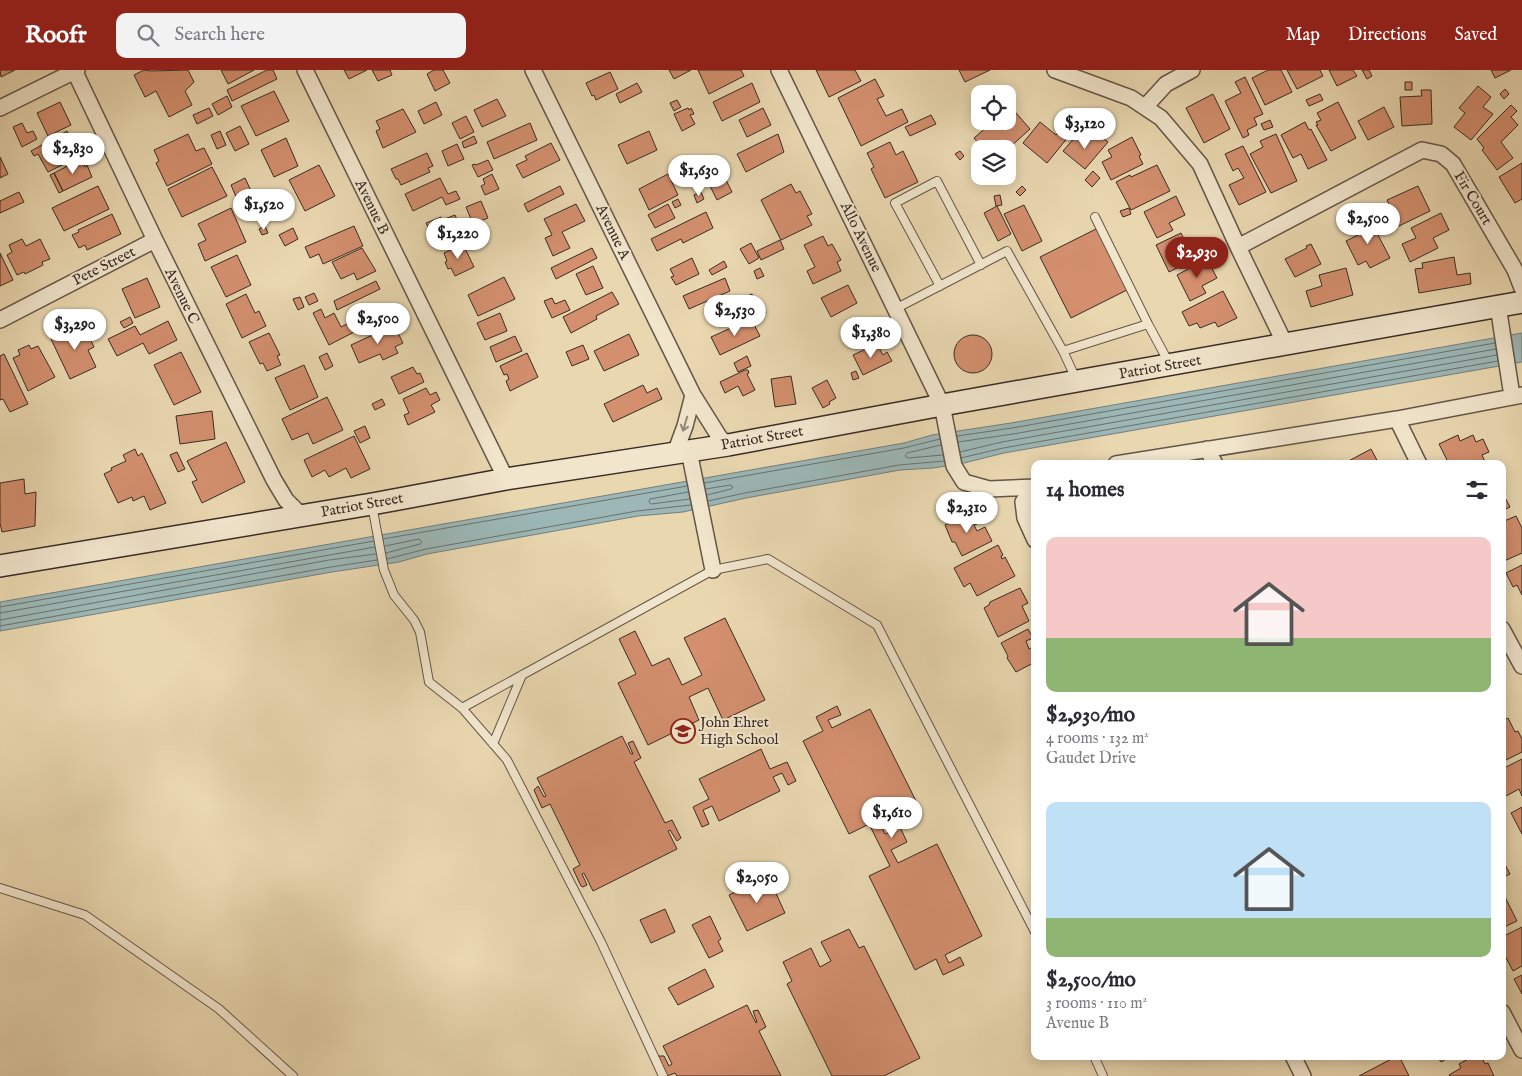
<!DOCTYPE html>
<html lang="en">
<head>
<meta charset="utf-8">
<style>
	body { margin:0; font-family:"IM FELL English",serif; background:#f2f2f3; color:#2b2b33; height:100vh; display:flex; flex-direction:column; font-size:19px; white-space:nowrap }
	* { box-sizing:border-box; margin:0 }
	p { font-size:16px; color:#7c7c81 }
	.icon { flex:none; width:28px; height:28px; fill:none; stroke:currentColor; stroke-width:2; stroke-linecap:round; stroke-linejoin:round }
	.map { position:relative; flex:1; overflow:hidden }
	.sheet { position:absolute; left:1031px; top:390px; width:475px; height:600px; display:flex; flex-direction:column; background:#fff; border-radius:10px; box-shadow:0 2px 12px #0003 }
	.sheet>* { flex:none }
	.buttons { position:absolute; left:971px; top:15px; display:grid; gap:10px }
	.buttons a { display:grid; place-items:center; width:45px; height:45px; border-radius:10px; background:#fff; box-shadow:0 2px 12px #0003; font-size:25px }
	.price { position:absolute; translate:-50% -42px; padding:0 11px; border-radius:18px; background:#fff; color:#222; font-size:16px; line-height:32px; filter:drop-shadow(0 1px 2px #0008) }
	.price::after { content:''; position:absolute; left:50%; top:30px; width:15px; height:11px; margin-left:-8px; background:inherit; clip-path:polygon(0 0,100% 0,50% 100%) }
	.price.current { background:#8f2418; color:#fff }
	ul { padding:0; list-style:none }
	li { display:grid; align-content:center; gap:10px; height:265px; padding:0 15px }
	li span { display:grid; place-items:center; height:155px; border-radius:10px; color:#555 }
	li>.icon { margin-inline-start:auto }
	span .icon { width:90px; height:90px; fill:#fffc; stroke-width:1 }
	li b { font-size:21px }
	h2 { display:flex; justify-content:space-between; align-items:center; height:60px; padding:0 15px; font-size:21px }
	header { display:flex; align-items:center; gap:30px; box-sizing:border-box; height:70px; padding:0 25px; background:#8f2418; color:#fff }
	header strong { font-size:24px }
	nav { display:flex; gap:28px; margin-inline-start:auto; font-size:18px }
	.search { width:350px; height:45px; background:#f2f2f3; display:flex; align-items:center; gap:12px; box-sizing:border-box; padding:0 18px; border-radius:10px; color:#7c7c81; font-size:19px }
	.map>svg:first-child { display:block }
</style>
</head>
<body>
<header>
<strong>Roofr</strong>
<div class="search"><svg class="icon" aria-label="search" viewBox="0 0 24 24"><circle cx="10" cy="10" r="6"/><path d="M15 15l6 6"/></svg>Search here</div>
<nav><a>Map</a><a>Directions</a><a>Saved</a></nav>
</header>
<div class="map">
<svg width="1522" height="1006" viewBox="0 0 1522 1006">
	<rect width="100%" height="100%" fill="#e9d7b0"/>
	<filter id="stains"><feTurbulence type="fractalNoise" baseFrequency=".004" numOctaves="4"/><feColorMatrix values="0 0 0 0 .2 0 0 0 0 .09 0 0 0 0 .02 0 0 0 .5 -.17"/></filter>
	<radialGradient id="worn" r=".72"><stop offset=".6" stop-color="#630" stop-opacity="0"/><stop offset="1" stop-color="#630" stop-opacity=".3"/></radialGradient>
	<!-- water -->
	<path fill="#9cb7b6" stroke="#747f7c" d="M1522,263V292L1004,383L964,393L933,398L900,400L746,428L683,442L638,446L427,484L399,492L332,502L0,561V532L904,373L932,365L1011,353Z"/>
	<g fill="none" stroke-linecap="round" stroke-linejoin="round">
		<!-- shore -->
		<path stroke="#6a716e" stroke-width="1" d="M957,366L1012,358L1495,273
			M958,372L1013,364L1496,279
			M941,375L907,383L905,386L908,388L943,385
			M960,382L1002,372L1497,285
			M961,388L1003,378L1498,291
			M704,413L904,378L940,369
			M706,419L730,415L733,417L731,419L707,425
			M688,422L650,429L649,432L651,434L690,429
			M708,431L745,423L899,395L944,391
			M383,469L687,416
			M385,476L419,469L422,472L420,474L386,483
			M387,489L426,479L637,441L691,435
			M0,537L374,471
			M0,543L375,477
			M0,550L329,490L376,484
			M0,556L331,497L377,490"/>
	</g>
	<!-- building -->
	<path fill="#d38f6e" stroke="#392b25" d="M0,0H15L1,7Z
		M144,0L151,1L188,0L194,12L185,21L192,35L169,47L156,21L145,27L134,5Z
		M221,0H254L228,14Z
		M267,0H273L277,9L232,31L227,20Z
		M344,0H367L349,9Z
		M372,0H390L392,5L378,11Z
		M434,0H443L450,13L435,21L427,4Z
		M669,0H691L674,9Z
		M698,0H741L744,6L709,24Z
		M816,0H855L861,11L829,27Z
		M959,0H990L965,12Z
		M1268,0H1281L1292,22L1265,35L1252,8Z
		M1287,0H1320L1323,6L1297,19Z
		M1329,0H1353L1357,6L1337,16Z
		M1362,0H1369L1372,6L1367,9Z
		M1491,0H1511L1495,8Z
		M610,2L618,19L596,30L594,25L592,26L586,13Z
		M1245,7L1263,44L1254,48L1257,55L1247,60L1249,65L1243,68L1225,31L1241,23L1235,12Z
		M875,9L884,26L877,29L886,46L902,39L908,52L861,76L838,28Z
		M1405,12H1412V20H1405Z
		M637,13L642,22L620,33L616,24Z
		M752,13L760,32L722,51L713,32Z
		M1478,16L1491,27L1483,37L1493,44L1471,70L1454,57L1465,43L1459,38Z
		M1505,19L1509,24L1504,29L1500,24Z
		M1421,20H1431L1432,54L1402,56L1400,27L1422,26Z
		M274,21L289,51L256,66L241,36Z
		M1213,24L1230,59L1204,73L1186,38Z
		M1320,24L1323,30L1309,36L1306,30Z
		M227,26L232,37L218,45L212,34Z
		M497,29L506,46L482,57L474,40Z
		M677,30L681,37L674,41L670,33Z
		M60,32L71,55L48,66L37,43Z
		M436,32L442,45L424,54L418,41Z
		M1338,32L1356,68L1331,81L1316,55H1318L1316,52L1321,50L1317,43Z
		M1511,35L1517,41L1511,47L1518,55L1501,72L1513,88L1497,100L1482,80L1484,78L1477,69Z
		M1010,36L1030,59L1008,79H991L984,70L979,74L974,68L994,51H1008V39Z
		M1384,37L1394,57L1368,70L1358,51Z
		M209,38L213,46L197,54L193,45Z
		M688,38L689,40L691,38L694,44L690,45L695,54L682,61L674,44Z
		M763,38L771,55L747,67L739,50Z
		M403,39L416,62L383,78L376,61L380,59L376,51Z
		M931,45L936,54L910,66L905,57Z
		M466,46L474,62L460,69L452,53Z
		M1270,50L1273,57L1264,60L1261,54Z
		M1040,52L1056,65L1064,54L1073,61L1047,93L1023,73Z
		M1305,52L1309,60L1311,59L1327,90L1308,99L1301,84L1293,88L1281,65Z
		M22,53L27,63L33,61L37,69L22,77L13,57Z
		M530,53L537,70L494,89L487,72Z
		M240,56L249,74L235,81L226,63Z
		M67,61L75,78L64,84L68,92L48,102L38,84L34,86L31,81Z
		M220,61L226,75L217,79L211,65Z
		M649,61L657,80L627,94L618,75Z
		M1096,63L1108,72L1085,99L1063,81L1076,66L1087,74Z
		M188,64L196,81L204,78L212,94L167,116L156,93L159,91L154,80Z
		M778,64L784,82L746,102L737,84Z
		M1276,64L1297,111L1271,123L1250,84L1263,77L1260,71Z
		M474,66L477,73L464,78L462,72Z
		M1132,67L1141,85L1139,86L1143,94L1111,110L1102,92L1112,87L1108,80Z
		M286,68L298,96L274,107L261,80Z
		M890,72L896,85L903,81L918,112L885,128L871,99L874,97L867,83Z
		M551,73L560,90L523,108L516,95L527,90L525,86Z
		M457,74L464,89L448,96L442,81Z
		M1243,76L1266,122L1239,135L1229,115L1244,108L1238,98L1233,101L1225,84Z
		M960,81L964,86L960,90L955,84Z
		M427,83L433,96L428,98L430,102L401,115L398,109H396L391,99Z
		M0,87L8,104L0,108Z
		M715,88L732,122L717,130L700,96Z
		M81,89L85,97L87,95L92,107L63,121L54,103Z
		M488,90L493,100L478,107L472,95L475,94L476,95Z
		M1522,93V129L1515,133L1499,107Z
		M319,95L335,126L305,141L289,110Z
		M1157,95L1170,121L1131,140L1116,112L1130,105L1131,107Z
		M212,97L227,126L182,147L168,119Z
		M1093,101L1100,108L1092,117L1085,110Z
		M54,103L63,121L59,123L50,105Z
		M492,104L499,119L485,125L481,116L485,114L483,109Z
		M668,104L678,125L649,140L639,119Z
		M245,108L252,123L237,129L231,115Z
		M440,108L448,124L456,121L460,129L446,135L442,127L413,141L405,124Z
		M791,114L796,123L800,121L812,144L807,146L812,155L781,170L761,130Z
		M98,116L109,139L64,161L52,138Z
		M560,116L564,124L528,142L524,134Z
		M1022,116L1026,120L1020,126L1016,122Z
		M1418,116L1430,141L1399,156L1387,130Z
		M19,122L24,132L0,143V131Z
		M701,122L704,129L697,133L694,125Z
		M1000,125L1002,135L996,136L994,126Z
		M1176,126L1185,145L1169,153L1173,160L1157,168L1144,142Z
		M678,129L681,135L675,138L672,132Z
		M481,131L488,148L473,154L466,137Z
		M576,134L585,151L562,162L570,178L553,186L545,168L552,165L544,149Z
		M668,134L675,148L655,158L648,145Z
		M1024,135L1042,171L1022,181L1004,144Z
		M997,136L1011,164L998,171L984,143Z
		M231,138L246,172L205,191L198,174L206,170L198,154Z
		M1129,138L1131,144L1123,147L1120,141Z
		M706,142L713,158L683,173L681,169L657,181L651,169Z
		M1441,143L1449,160L1433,168L1438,178L1410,192L1402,174L1416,168L1411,158Z
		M112,144L121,164L87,180L85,175L79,178L72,165L79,162L78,160Z
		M1367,144L1390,188L1370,198L1366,191L1358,195L1346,171L1364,162L1357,149Z
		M455,145L462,162L438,173L434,165L432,166L426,153L441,147L442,150Z
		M265,156L268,163L262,165L259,159Z
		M354,156L363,176L323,194L319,184L310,188L305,177Z
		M293,158L298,169L285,176L279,165Z
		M1098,158L1129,219L1071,248L1040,187Z
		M1181,163L1189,179L1200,174L1205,184L1169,202L1156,175Z
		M823,166L828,176L832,174L841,190L837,192L841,201L813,214L807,201L815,197L804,175Z
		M22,169L26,176L40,169L50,189L42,192L43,195L25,204L24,202L17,205L7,185L12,182L9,175Z
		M780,170L784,179L761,190L757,181Z
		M751,173L759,188L749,194L740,179Z
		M463,174L474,197L455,206L451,198L448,199L445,192L447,191L444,183Z
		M1311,174L1321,194L1295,207L1285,189L1307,178L1306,176Z
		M362,178L376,201L357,210L354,203L341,209L332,192Z
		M592,178L597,188L556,209L551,198Z
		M0,183L13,210L0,216Z
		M237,185L251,215L226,227L211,197Z
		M1454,187L1457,205L1470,203L1471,214L1419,223L1415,199L1423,198L1422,193Z
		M692,188L699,204L676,215L671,207L674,206L670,199Z
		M1207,189L1217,208L1202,216L1206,223L1190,231L1177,205Z
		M724,191L727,197L712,205L709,200Z
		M593,196L603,218L586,225L576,204Z
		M760,198L764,206L757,209L754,201Z
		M1346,198L1353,225L1311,237L1306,221L1322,216L1319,205Z
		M504,207L515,229L478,246L468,225Z
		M147,208L160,237L135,248L122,219Z
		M725,208L730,221L689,239L683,226Z
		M376,211L380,219L337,240L334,231Z
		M848,215L857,233L831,247L821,228Z
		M1223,221L1237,248L1218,257L1215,252L1200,258L1197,253L1189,256L1182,242Z
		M612,222L619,234L596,246L597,249L571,263L563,247Z
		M314,223L318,231L309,235L305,227Z
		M246,224L255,243L259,241L266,256L242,268L226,234Z
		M752,224L755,231L744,236L740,229Z
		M300,227L304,237L298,240L293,229Z
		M552,228L555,234L565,230L570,240L552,248L544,231Z
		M764,235L766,243L754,248L751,239Z
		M321,239L325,248L334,243L341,257L355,250L360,259L329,275L313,243Z
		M500,243L507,261L485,270L477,253Z
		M130,247L133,253L124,258L120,252Z
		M751,249L760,266L720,285L711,267Z
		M168,251L177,270L149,284L143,273L117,286L108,269L135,256L140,265Z
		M83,255L94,277L88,280L96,297L70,309L51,269Z
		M394,255L403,273L395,277L398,283L383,290L380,284L359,293L351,275Z
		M269,263L280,285L277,286L281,295L267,301L263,293L260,294L249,272Z
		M629,264L639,285L604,301L594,281Z
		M954 284a19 19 0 1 1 38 0a19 19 0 1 1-38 0Z
		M515,266L522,281L496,292L490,277Z
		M877,274L883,285L887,282L892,291L863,305L853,285Z
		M29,275L31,279L38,276L55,307L28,321L13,288L20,285L18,280Z
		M583,275L589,289L572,296L566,282Z
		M181,282L201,322L174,335L154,295Z
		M327,283L333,296L325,300L319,287Z
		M527,283L538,307L510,321L506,311L509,309L507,304L504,305L500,296Z
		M4,284L28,334L10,342L3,329L0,330V286Z
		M747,286L751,296L738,302L734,293Z
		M304,295L318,327L290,340L275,308Z
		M413,297L417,304L420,303L424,312L399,324L391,307Z
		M745,300H748L749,303L747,304L755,320L743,326L738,316L725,323L720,312Z
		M856,301L859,308L853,310L851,303Z
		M791,306L796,334L775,337L771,309Z
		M827,310L836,328L829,332L830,334L823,338L812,318Z
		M643,315L647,323L657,318L662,329L613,352L604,334Z
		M426,318L430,325L436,322L440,330L431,335L435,342L408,355L404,345L409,343L403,329Z
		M327,327L343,360L313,374L308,363L292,370L282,349Z
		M382,329L385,335L375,340L372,334Z
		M212,341L215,369L180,374L176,346Z
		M365,356L370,368L360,373L354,361Z
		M1458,365L1460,371L1473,365L1476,372L1483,369L1489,382L1482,385L1486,394H1454V392L1449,394L1439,374Z
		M354,366L370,399L351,408L346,398L329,407L325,400L312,407L304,390Z
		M226,372L245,412L202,433L192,412L197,410L187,391Z
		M135,379L138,386L142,383L166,433L150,440L144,426L133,431L132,427L118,433L104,404L112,400L111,398L126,391L123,385Z
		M1371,379L1379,394H1343Z
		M177,382L185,399L178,402L170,385Z
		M24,409L25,424L36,422L35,456L2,462L0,453V413Z
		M1502,422L1510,437L1502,441Z
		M970,442L977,454L974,455L977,461L985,457L992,471L962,486L955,472H952L945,455Z
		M1516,446L1522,458V483L1502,492V452Z
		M998,475L1003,485L1001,486L1002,489L1005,487L1015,506L977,526L970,513L964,517L954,498Z
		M1522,495V525L1517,515L1513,517L1506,503Z
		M1020,518L1028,533L1022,536L1029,551L998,567L984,538L989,535L990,532Z
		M725,548L765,630L723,650L708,618L689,627L699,650L648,675L618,613L636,604L619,569L635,561L652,596L669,588L682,615L702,605L684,568Z
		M1028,559L1033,568L1026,571L1029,579L1035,576V592L1016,602L1007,588L1008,586L1001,573Z
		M837,636L841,645L828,650L832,658L870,639L917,733L879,751L885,764L900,757L907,772L891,780L898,793L937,774L982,866L945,885L949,893L960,887L964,895L943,905L936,889L915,900L869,806L890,796L869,754L849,764L803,671L823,661L816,647Z
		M1508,648L1515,662L1518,661L1522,669V682L1502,692V651Z
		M622,666L631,684H633L628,673L633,671L641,688L634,692L665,753L672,750L681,768L677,771L670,760L668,761L677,779L593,821L584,803L582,804L587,815L583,817L581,816L573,799L580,795L550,734L542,738L534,720L538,716L544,727L546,726L537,708Z
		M761,679L770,699L787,692L796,711L788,715L782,703L773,707L780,721L719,751L712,736L703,740L709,754L702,757L693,737L709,729L699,709Z
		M1522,689V726L1519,719L1504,727L1502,723V699Z
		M1522,737V764L1511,743Z
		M1502,789L1510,804L1502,808Z
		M768,806L785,843L747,861L729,825Z
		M1502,821L1517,851L1502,858Z
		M665,839L675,862L651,873L640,850Z
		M710,846L721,869L718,871L723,881L709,888L692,855Z
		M1522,857V896L1513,901L1502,880V867Z
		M849,859L859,878L864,876L920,988L884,1006H832L787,914L792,911L783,892L811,878L820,897L831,891L821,872Z
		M705,899L714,917L678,935L668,918Z
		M1522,905V924L1514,909Z
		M747,935L756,953L757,952L753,941L758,940L766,957L759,961L781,1006H677L675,1003L667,1006L659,988V986H664L669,996L672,994L663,976Z
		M1397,986H1399L1409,1006H1359Z
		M1437,986H1452L1441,992Z
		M1474,986H1481L1485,994L1488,993L1494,1006H1450L1449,1005L1461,998L1459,994Z"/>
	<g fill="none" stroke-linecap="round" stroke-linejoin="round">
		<defs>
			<path id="service" d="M1095,147L1148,254
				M940,216L895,133L937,111L981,195
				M895,239L1007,181L1063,281L1076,309
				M1063,281L1148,254L1169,293
				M372,435L384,500L394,525L414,550L420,562L429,612L462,638L507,690L601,872L663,1006
				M462,638L713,500L768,489L877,555L1035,862
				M493,674L522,605
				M0,818L85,845L219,939L293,1006
				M1094,986L1103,1006"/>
			<path id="minor" d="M74,0L155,170L274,410L286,430L301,445
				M305,0L506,409
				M533,0L693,325L720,368L728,375
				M779,0L942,335L954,396L964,412L989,419L1035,417
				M1055,0L1131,28L1161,48L1200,94L1238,177L1285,274
				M1145,37L1166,14L1192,0
				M0,38L77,0
				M1238,177L1422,80L1441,84L1453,94L1515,200L1522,218
				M1498,236L1512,326
				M0,250L155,170
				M1397,349L1419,394
				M1207,379L1215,394
				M689,381L713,500
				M675,383L685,356L693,325
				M1116,394L1397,349L1522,325
				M1035,416L1023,432L1025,448L1035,470
				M1502,559L1522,596
				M1502,942L1522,980
				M1293,986L1303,1006"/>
			<path id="secondary" d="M0,496L372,434L506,409L728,375L942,335L1522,232"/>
		</defs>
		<!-- service casing -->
		<use href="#service" stroke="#655648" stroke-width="10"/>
		<!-- minor casing -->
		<use href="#minor" stroke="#655648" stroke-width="18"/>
		<!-- secondary casing -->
		<use href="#secondary" stroke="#392b25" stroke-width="24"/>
		<!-- service -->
		<use href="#service" stroke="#f1e5cc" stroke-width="8"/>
		<!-- minor -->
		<use href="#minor" stroke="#f1e5cc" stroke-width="15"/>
		<!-- secondary -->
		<use href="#secondary" stroke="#f1e5cc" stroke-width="21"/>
	</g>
	<!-- one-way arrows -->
	<defs><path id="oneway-shaft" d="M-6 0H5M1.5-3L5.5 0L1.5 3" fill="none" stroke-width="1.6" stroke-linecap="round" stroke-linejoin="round" transform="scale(1.25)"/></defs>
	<use stroke="#958878" href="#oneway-shaft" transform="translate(685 354) rotate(107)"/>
	<!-- icons -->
	<defs>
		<symbol id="school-ring" viewBox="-11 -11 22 22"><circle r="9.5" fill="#f1e5cc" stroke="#8f2418" stroke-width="1.5"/><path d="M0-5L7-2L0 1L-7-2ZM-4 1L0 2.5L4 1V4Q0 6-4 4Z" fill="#8f2418"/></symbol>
	</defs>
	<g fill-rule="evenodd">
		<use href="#school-ring" x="669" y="647" width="28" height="28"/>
	</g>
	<g text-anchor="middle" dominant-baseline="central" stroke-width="4" stroke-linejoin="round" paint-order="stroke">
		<!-- street labels -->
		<g font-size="15" fill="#392b25" stroke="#f1e5cc">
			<text transform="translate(1473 128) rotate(59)">Fir Court</text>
			<text transform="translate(372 137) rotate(64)">Avenue B</text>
			<text transform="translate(613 162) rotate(64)">Avenue A</text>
			<text transform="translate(861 167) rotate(64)">Allo Avenue</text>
			<text transform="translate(104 196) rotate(-27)">Pete Street</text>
			<text transform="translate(182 226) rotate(64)">Avenue C</text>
			<text transform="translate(1160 297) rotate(-10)">Patriot Street</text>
			<text transform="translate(762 368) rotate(-10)">Patriot Street</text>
			<text transform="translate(362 435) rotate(-10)">Patriot Street</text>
		</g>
		<!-- poi labels -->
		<g font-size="15" fill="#392b25" stroke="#f1e5cc" text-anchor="start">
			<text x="700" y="652">John Ehret<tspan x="700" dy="17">High School</tspan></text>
		</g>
	</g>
	<rect width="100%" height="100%" filter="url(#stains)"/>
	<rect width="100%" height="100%" fill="url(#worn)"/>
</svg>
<div class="buttons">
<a><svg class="icon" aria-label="locate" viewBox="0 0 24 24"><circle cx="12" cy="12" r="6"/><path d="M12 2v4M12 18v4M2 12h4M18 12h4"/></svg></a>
<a><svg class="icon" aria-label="layers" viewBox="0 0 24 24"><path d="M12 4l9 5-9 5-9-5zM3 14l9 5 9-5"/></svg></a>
</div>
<b class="price" style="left:1085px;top:80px">$3,120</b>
<b class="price" style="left:73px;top:105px">$2,830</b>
<b class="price" style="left:699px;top:127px">$1,630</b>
<b class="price" style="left:264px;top:161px">$1,520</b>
<b class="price" style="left:1368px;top:175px">$2,500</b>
<b class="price" style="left:458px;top:190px">$1,220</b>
<b class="price current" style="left:1197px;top:209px">$2,930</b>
<b class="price" style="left:735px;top:267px">$2,530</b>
<b class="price" style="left:378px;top:275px">$2,500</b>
<b class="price" style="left:75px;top:281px">$3,290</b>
<b class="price" style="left:871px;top:289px">$1,380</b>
<b class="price" style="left:967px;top:464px">$2,310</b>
<b class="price" style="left:892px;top:769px">$1,610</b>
<b class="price" style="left:757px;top:834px">$2,050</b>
<section class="sheet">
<h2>14 homes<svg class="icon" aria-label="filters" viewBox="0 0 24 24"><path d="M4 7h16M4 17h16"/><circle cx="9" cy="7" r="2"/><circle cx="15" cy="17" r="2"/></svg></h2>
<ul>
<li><span style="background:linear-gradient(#f6c9c9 65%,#8fb573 0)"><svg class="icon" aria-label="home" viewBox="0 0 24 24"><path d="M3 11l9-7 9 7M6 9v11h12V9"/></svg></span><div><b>$2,930/mo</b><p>4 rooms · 132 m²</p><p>Gaudet Drive</p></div></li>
<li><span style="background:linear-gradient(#bfe0f5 75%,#8fb573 0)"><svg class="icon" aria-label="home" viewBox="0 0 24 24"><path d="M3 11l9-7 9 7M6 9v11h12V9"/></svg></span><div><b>$2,500/mo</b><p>3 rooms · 110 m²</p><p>Avenue B</p></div></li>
</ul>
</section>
</div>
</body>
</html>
